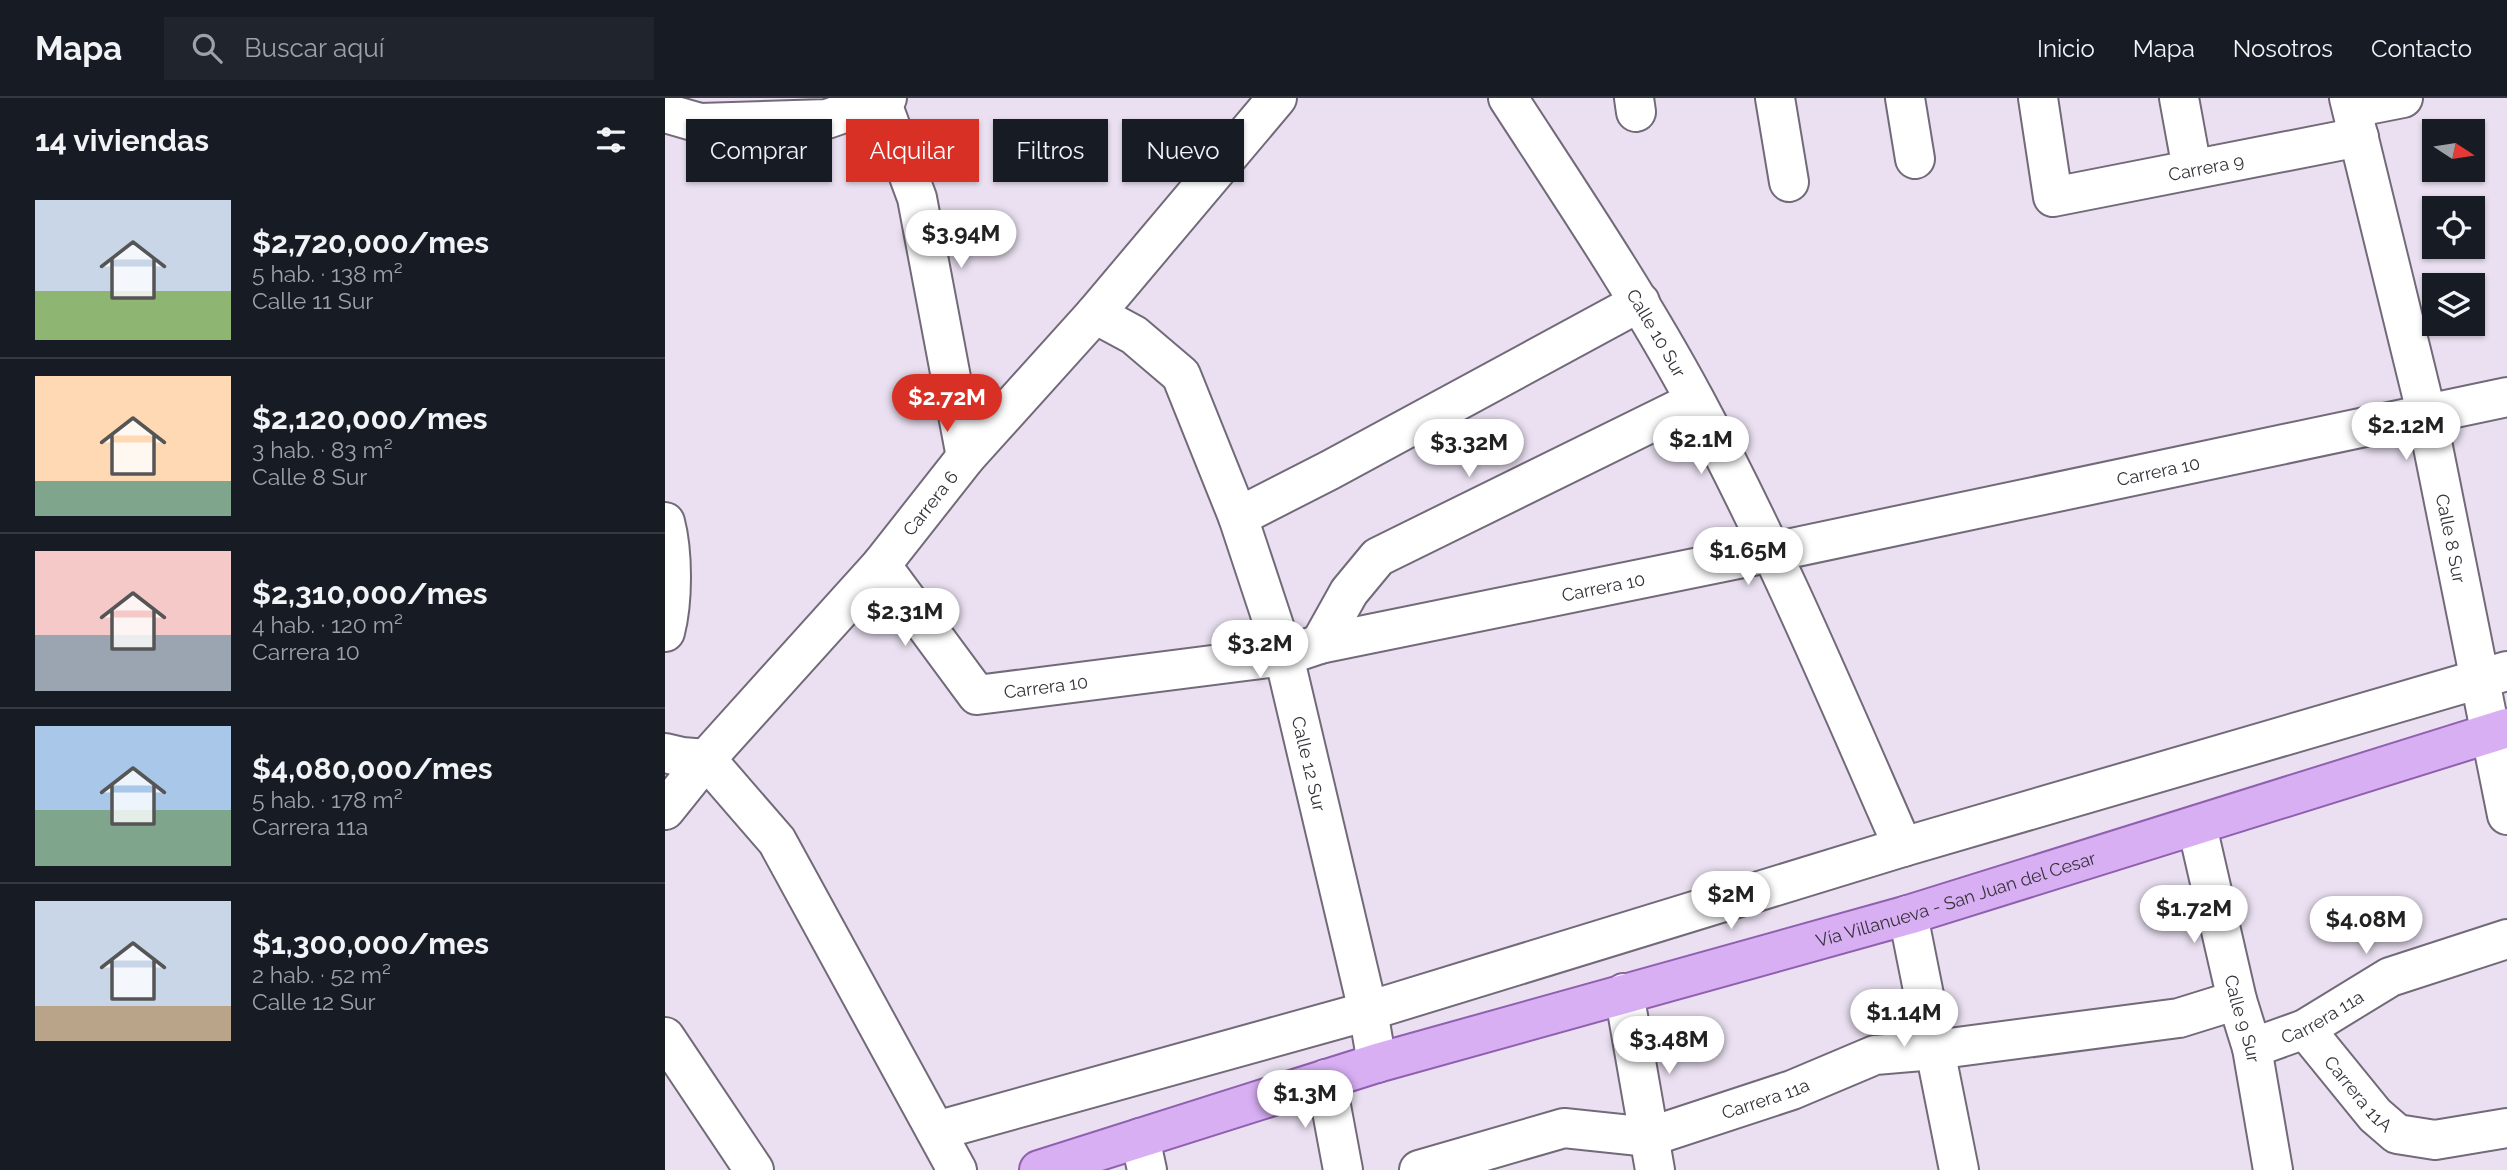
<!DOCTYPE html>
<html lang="es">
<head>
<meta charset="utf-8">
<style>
	body { margin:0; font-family:Raleway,sans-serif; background:#20242c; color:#f1f3f6; height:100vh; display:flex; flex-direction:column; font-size:26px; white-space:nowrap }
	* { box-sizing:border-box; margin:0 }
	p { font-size:23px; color:#9ea1a6 }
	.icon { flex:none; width:38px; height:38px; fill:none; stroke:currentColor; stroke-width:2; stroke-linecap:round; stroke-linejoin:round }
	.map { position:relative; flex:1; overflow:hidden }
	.drawer { display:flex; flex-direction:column; background:#171b24; width:665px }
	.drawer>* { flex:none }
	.top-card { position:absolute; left:21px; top:21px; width:665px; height:63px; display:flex; gap:14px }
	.needle { width:46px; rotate:102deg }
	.buttons { position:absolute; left:1757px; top:21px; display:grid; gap:14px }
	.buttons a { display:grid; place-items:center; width:63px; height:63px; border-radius:0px; background:#171b24; box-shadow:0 2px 5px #0004; font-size:35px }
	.price { position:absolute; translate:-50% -60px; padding:0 16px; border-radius:24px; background:#fff; color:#222; font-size:23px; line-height:46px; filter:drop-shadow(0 2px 4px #0008) }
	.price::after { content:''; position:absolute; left:50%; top:42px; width:21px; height:16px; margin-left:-10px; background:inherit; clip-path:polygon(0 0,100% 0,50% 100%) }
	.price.on { background:#d93025; color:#fff }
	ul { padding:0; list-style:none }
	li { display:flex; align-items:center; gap:21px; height:175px; padding:0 35px }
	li+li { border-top:2px solid #363941 }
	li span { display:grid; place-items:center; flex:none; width:196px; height:140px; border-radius:0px; color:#555 }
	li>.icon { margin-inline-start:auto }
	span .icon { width:84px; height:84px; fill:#fffc; stroke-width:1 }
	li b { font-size:30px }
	h2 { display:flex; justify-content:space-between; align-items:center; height:84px; padding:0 35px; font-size:30px }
	.pill { padding:0 24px; border-radius:0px; background:#171b24; box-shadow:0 2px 5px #0004; font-size:24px; line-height:63px }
	.pill.on { background:#d93025; color:#fff }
	header { display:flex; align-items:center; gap:42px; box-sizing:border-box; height:98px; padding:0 35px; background:#171b24; border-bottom:2px solid #363941 }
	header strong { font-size:33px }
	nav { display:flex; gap:38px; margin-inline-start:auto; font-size:24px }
	.search { width:490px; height:63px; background:#20242c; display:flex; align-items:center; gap:18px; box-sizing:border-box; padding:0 24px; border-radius:0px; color:#9ea1a6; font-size:26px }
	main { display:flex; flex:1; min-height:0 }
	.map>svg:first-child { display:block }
</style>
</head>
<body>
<header>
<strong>Mapa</strong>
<div class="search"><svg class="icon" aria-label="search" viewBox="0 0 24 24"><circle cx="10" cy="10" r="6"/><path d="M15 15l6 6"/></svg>Buscar aquí</div>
<nav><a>Inicio</a><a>Mapa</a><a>Nosotros</a><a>Contacto</a></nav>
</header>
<main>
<section class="drawer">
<h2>14 viviendas<svg class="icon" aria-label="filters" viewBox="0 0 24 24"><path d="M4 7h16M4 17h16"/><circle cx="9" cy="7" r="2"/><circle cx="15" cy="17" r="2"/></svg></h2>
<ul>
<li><span style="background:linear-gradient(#c9d6e8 65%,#8fb573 0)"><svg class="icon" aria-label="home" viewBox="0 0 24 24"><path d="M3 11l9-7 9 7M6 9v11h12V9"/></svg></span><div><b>$2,720,000/mes</b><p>5 hab. · 138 m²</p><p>Calle 11 Sur</p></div></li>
<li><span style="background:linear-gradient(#ffd9b3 75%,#7fa58c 0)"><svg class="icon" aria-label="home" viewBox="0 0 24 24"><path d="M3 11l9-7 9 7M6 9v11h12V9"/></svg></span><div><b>$2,120,000/mes</b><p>3 hab. · 83 m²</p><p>Calle 8 Sur</p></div></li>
<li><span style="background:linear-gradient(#f6c9c9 60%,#9aa5b1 0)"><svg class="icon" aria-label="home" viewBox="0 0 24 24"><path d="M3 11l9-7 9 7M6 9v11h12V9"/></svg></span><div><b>$2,310,000/mes</b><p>4 hab. · 120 m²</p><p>Carrera 10</p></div></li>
<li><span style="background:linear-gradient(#a9c7e8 60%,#7fa58c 0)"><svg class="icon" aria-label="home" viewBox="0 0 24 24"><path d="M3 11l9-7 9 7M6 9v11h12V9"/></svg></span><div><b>$4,080,000/mes</b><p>5 hab. · 178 m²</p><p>Carrera 11a</p></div></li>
<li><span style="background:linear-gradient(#c9d6e8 75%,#b9a48a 0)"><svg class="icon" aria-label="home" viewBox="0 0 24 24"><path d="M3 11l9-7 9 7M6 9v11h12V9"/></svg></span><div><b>$1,300,000/mes</b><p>2 hab. · 52 m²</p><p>Calle 12 Sur</p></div></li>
</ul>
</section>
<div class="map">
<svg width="1842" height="1072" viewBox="0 0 1842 1072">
	<rect width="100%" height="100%" fill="#eae0f1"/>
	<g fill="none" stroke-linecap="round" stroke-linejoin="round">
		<defs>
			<g id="minor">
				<path d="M215,0L252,100L301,359"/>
				<path id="s1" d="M843,0C908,100 974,198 1030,302C1108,447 1172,599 1238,749"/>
				<path d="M969,0L971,14"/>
				<path d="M1110,0L1124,84"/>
				<path d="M1240,0L1250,61"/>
				<path id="s2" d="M1373,0L1388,99L1694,39"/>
				<path d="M1514,0L1527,71"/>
				<path id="s3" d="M1684,0L1761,314L1842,717"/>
				<path d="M1687,10L1738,0"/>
				<path d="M0,15L35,25L162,21L222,0"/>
				<path id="s4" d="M430,216L469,237L516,277L573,419L619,558L703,913L712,965"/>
				<path d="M573,419L665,372L975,204"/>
				<path d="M0,424C8,454 8,504 0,534"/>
				<path id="s5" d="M216,467L312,597L619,558L655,546L1108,454L1842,299"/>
				<path d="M655,546L684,494L713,459L1030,303"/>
				<path d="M0,655L17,659L41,661L112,743L292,1072"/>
				<path id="s6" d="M0,712L41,661L216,467L301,359L430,216L612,0"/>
				<path id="s7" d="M1532,728L1572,902L1587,950L1608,1072"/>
				<path d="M1243,817L1294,1072"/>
				<path d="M959,895L990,1072"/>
				<path id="s8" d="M1640,931L1710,1017L1732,1036L1770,1042L1842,1030"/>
				<path d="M0,939L89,1072"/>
				<path id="s9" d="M1587,950L1640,931L1725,879L1842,841"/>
				<path d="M661,981L678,1072"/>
				<path d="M271,1033L703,913L1238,749L1842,573"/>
				<path d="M475,1040L482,1072"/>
				<path id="s10" d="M754,1072L899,1030L984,1039L1127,992L1210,957L1269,952L1514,920L1572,902"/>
			</g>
			<g id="major">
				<path id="s11" d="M374,1072L712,965L1243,817L1842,630"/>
			</g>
		</defs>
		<!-- minor casing -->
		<use href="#minor" stroke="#726a79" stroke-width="42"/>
		<!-- major casing -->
		<use href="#major" stroke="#8f60ae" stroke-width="42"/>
		<!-- minor -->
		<use href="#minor" stroke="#fff" stroke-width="38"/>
		<!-- major -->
		<use href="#major" stroke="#d9aff4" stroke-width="38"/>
	</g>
	<g text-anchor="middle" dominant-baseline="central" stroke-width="5" stroke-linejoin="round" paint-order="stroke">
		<!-- street labels -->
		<g font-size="18" fill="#363239" stroke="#fff">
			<text stroke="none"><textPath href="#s2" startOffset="256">Carrera 9</textPath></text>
			<text stroke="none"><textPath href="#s1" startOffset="278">Calle 10 Sur</textPath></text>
			<text stroke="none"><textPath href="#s5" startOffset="1365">Carrera 10</textPath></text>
			<text stroke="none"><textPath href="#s6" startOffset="406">Carrera 6</textPath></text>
			<text stroke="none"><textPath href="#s3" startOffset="452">Calle 8 Sur</textPath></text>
			<text stroke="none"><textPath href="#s5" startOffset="798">Carrera 10</textPath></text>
			<text stroke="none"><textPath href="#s5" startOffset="231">Carrera 10</textPath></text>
			<text stroke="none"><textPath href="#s4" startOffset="516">Calle 12 Sur</textPath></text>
			<text stroke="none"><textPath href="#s11" startOffset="956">Vía Villanueva - San Juan del Cesar</textPath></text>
			<text stroke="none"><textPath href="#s9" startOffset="77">Carrera 11a</textPath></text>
			<text stroke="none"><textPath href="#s7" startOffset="198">Calle 9 Sur</textPath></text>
			<text stroke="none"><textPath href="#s8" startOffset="84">Carrera 11A</textPath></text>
			<text stroke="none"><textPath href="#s10" startOffset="359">Carrera 11a</textPath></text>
		</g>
	</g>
</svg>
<div class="buttons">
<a><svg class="needle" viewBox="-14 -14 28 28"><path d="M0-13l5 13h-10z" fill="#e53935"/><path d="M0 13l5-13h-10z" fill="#9ea1a6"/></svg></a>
<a><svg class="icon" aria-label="locate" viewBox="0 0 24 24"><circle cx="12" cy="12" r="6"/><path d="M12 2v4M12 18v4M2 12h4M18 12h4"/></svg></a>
<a><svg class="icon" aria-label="layers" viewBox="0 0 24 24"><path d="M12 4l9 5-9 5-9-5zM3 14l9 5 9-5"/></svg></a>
</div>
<b class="price" style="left:296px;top:172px">$3.94M</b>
<b class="price on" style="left:282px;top:336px">$2.72M</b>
<b class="price" style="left:1741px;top:364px">$2.12M</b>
<b class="price" style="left:1036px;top:378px">$2.1M</b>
<b class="price" style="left:804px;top:381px">$3.32M</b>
<b class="price" style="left:1083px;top:489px">$1.65M</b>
<b class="price" style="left:240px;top:550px">$2.31M</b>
<b class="price" style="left:595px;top:582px">$3.2M</b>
<b class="price" style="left:1066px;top:833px">$2M</b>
<b class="price" style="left:1529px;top:847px">$1.72M</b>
<b class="price" style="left:1701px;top:858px">$4.08M</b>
<b class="price" style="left:1239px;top:951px">$1.14M</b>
<b class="price" style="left:1004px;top:978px">$3.48M</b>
<b class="price" style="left:640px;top:1032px">$1.3M</b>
<div class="top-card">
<a class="pill">Comprar</a>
<a class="pill on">Alquilar</a>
<a class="pill">Filtros</a>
<a class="pill">Nuevo</a>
</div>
</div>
</main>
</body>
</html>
